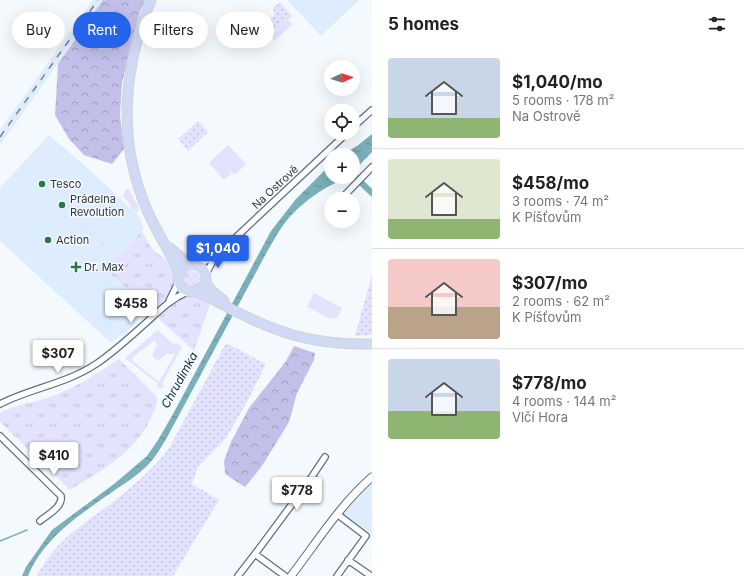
<!DOCTYPE html>
<html lang="en">
<head>
<meta charset="utf-8">
<style>
	body { margin:0; font-family:Inter,sans-serif; background:#f2f2f2; color:#202124; height:100vh; display:flex; flex-direction:column; font-size:15px; white-space:nowrap }
	* { box-sizing:border-box; margin:0 }
	p { font-size:13px; color:#757577 }
	.icon { flex:none; width:22px; height:22px; fill:none; stroke:currentColor; stroke-width:2; stroke-linecap:round; stroke-linejoin:round }
	.map { position:relative; flex:1; overflow:hidden }
	.side { display:flex; flex-direction:column; background:#fff; width:372px }
	.side>* { flex:none }
	.guide { position:absolute; left:12px; top:12px; width:300px; height:36px; display:flex; gap:8px }
	.needle { width:26px; rotate:86deg }
	.buttons { position:absolute; left:324px; top:60px; display:grid; gap:8px }
	.buttons a { display:grid; place-items:center; width:36px; height:36px; border-radius:50%; background:#fff; box-shadow:0 4px 16px #0002; font-size:20px }
	.price { position:absolute; translate:-50% -34px; padding:0 9px; border-radius:4px; background:#fff; color:#222; font-size:13px; line-height:26px; filter:drop-shadow(0 1px 2px #0008) }
	.price::after { content:''; position:absolute; left:50%; top:24px; width:12px; height:9px; margin-left:-6px; background:inherit; clip-path:polygon(0 0,100% 0,50% 100%) }
	.price.current { background:#2563eb; color:#fff }
	ul { padding:0; list-style:none }
	li { display:flex; align-items:center; gap:12px; height:100px; padding:0 16px }
	li+li { border-top:1px solid #e0e0e0 }
	li span { display:grid; place-items:center; flex:none; width:112px; height:80px; border-radius:4px; color:#555 }
	li>.icon { margin-inline-start:auto }
	span .icon { width:48px; height:48px; fill:#fffc; stroke-width:1 }
	li b { font-size:17px }
	h2 { display:flex; justify-content:space-between; align-items:center; height:48px; padding:0 16px; font-size:17px }
	.pill { padding:0 14px; border-radius:18px; background:#fff; box-shadow:0 4px 16px #0002; font-size:14px; line-height:36px }
	.pill.current { background:#2563eb; color:#fff }
	main { display:flex; flex:1; min-height:0 }
	.map>svg:first-child { display:block }
</style>
</head>
<body>
<main>
<div class="map">
<svg width="372" height="576" viewBox="0 0 372 576">
	<defs>
		<pattern id="grass-tufts" width="24" height="20" patternUnits="userSpaceOnUse"><rect width="24" height="20" fill="#e3e2ff"/><path d="M3 7l-1-3M5 7V3M7 7l1-3M15 17l-1-3M17 17v-4M19 17l1-3" fill="none" stroke="#c3c2dc"/></pattern>
		<pattern id="forest-crowns" width="20" height="18" patternUnits="userSpaceOnUse"><rect width="20" height="18" fill="#c2c0e9"/><path d="M2 6a3 3 0 1 1 6 0M12 15a3 3 0 1 1 6 0" fill="none" stroke="#9e9dbe"/></pattern>
		<pattern id="park-dots" width="8" height="8" patternUnits="userSpaceOnUse"><rect width="8" height="8" fill="#e3e2ff"/><path d="M2 2h.1M6 6h.1" fill="none" stroke="#c3c2dc" stroke-width="1.8" stroke-linecap="round"/></pattern>
		<pattern id="water-ripples" width="26" height="14" patternUnits="userSpaceOnUse"><rect width="26" height="14" fill="#7bafb9"/><path d="M2 4q2-2 4 0t4 0M15 11q2-2 4 0t4 0" fill="none" stroke="#658f98"/></pattern>
	</defs>
	<rect width="100%" height="100%" fill="#f4f9fd"/>
	<!-- built -->
	<path fill="#ddedfe" d="M93,0H103L0,145V130Z
		M287,0H359L321,36Z
		M49,135L92,172L139,216L144,229L130,245L150,307L123,336L121,334L112,342L109,341L0,241V188Z
		M372,482V534L343,514L354,500Z"/>
	<!-- grass -->
	<path fill="url(#grass-tufts)" d="M127,189H129L139,208L138,213L131,208L130,204L123,196L125,191Z
		M71,212H74L71,215L106,246L109,244V246L106,250H103L105,247L71,216L67,218Z
		M62,222H65L63,225L97,256L100,254V256L97,260H94L96,257L62,226L58,228Z
		M142,231C145,237 148,244 153,249C158,255 165,258 170,263C181,276 172,295 160,305C155,309 152,309 146,306L106,270Z
		M182 279a9 9 0 1 1 18 0a9 9 0 1 1-18 0Z
		M185,295H196L211,301L194,351L161,321L158,317C163,308 176,299 185,295Z
		M119,359L156,396C159,402 156,408 153,413C138,452 103,469 70,490L0,422V413C16,404 36,403 53,396C77,387 98,373 119,359Z"/>
	<!-- forest -->
	<path fill="url(#forest-crowns)" d="M103,0H145L139,14L122,83L120,115L124,149L112,164L84,155L69,139L55,115L58,64Z
		M294,346L315,353L314,360L297,393L289,422L262,466L245,487L225,474L224,461L231,442L249,408L286,361Z"/>
	<!-- park -->
	<path fill="url(#park-dots)" d="M280,2L292,16L273,32L271,30V17H273L275,14L273,8Z
		M198,121L208,132L188,151L178,139Z
		M372,274V335L355,336L372,275Z
		M226,343L266,364L247,402L226,438L198,467L192,484L219,500L173,576H37C56,540 79,528 110,504C131,488 152,470 168,450Z"/>
	<!-- pitch -->
	<path fill="#e3e2ff" fill-rule="evenodd" d="M288,19L293,24L275,40L271,35Z
		M228,145L246,164L235,175L224,163L232,173L224,180L209,163Z
		M314,293L342,308L337,318L331,319L307,307Z
		M158,330L173,344L177,343L182,347L162,383L164,386L162,388L157,387V383L125,358ZM155,340L157,346L152,355L155,359L159,360L166,354H175L159,382L132,360L133,357Z"/>
	<!-- water -->
	<path fill="url(#water-ripples)" d="M372,134V152C367,158 354,168 355,176L353,177V155H344L351,151L350,150L357,146Z
		M331,164V177H352C329,182 298,205 284,224C278,232 273,242 268,250L165,441C161,447 157,454 153,459C143,472 128,481 115,490C82,513 44,537 28,576H22L26,567L52,530L114,484L147,456L158,440L173,414L271,231L296,199Z"/>
	<g fill="none" stroke-linecap="round" stroke-linejoin="round">
		<!-- stream -->
		<path stroke="#7bafb9" stroke-width="1.5" d="M0,541L27,530"/>
		<!-- canal -->
		<path stroke="#7bafb9" stroke-width="6" d="M353,175L372,193"/>
		<defs>
			<path id="minor" d="M353,127L372,110
				M341,199L372,167
				M197,265L216,256L347,133
				M206,274L215,257
				M169,301L178,283
				M0,404C31,388 66,384 96,364C114,352 131,336 148,321C160,310 171,299 187,292
				M0,436L61,496C63,507 47,515 40,521
				M255,554L307,484L325,457
				M348,560L371,576
				M238,576L255,554L285,576
				M337,576L366,536L337,514"/>
			<path id="tertiary" d="M291,576C317,542 340,505 372,477"/>
			<path id="primary" d="M151,0C123,69 117,140 147,210C156,231 169,250 179,272
				M170,248L189,264
				M178 278a14 14 0 1 1 28 0a14 14 0 1 1-28 0Z
				M206,282L210,289L224,301
				M197,292C213,298 227,308 243,315C288,337 322,345 372,344"/>
		</defs>
		<!-- minor casing -->
		<use href="#minor" stroke="#5c6f81" stroke-width="8"/>
		<!-- tertiary casing -->
		<use href="#tertiary" stroke="#5c6f81" stroke-width="9"/>
		<!-- primary casing -->
		<use href="#primary" stroke="#d1d3d5" stroke-width="11"/>
		<!-- minor -->
		<use href="#minor" stroke="#fff" stroke-width="5.5"/>
		<!-- tertiary -->
		<use href="#tertiary" stroke="#fff" stroke-width="7"/>
		<!-- primary -->
		<use href="#primary" stroke="#d0daf4" stroke-width="9"/>
		<!-- rail -->
		<path stroke="#798086" stroke-width="1.5" stroke-dasharray="7 7" stroke-linecap="butt" d="M0,137L98,0"/>
	</g>
	<!-- markers -->
	<g fill="#287747" stroke="#f4f9fd" stroke-width="1.5">
		<circle cx="42" cy="184" r="4"/>
		<circle cx="62" cy="205" r="4"/>
		<circle cx="48" cy="240" r="4"/>
		<path d="M74 261h4v4h4v4h-4v4h-4v-4h-4v-4h4z"/>
	</g>
	<g text-anchor="middle" dominant-baseline="central" stroke-width="3" stroke-linejoin="round" paint-order="stroke">
		<!-- poi labels -->
		<g font-size="11" fill="#2f373f" stroke="#f4f9fd" text-anchor="start">
			<text x="50" y="184">Tesco</text>
			<text x="70" y="199">Prádelna<tspan x="70" dy="13">Revolution</tspan></text>
			<text x="56" y="240">Action</text>
			<text x="84" y="267">Dr. Max</text>
		</g>
		<!-- street labels -->
		<g font-size="11" fill="#2f373f" stroke="#f4f9fd">
			<text transform="translate(275 187) rotate(-43)">Na Ostrově</text>
		</g>
		<!-- water labels -->
		<g font-size="12" font-style="italic" fill="#132f33" stroke="#f4f9fd">
			<text transform="translate(179 380) rotate(-61)">Chrudimka</text>
		</g>
	</g>
</svg>
<div class="buttons">
<a><svg class="needle" viewBox="-14 -14 28 28"><path d="M0-13l5 13h-10z" fill="#e53935"/><path d="M0 13l5-13h-10z" fill="#757577"/></svg></a>
<a><svg class="icon" aria-label="locate" viewBox="0 0 24 24"><circle cx="12" cy="12" r="6"/><path d="M12 2v4M12 18v4M2 12h4M18 12h4"/></svg></a>
<a>+</a>
<a>−</a>
</div>
<b class="price current" style="left:218px;top:269px">$1,040</b>
<b class="price" style="left:131px;top:324px">$458</b>
<b class="price" style="left:58px;top:374px">$307</b>
<b class="price" style="left:54px;top:476px">$410</b>
<b class="price" style="left:297px;top:511px">$778</b>
<div class="guide">
<a class="pill">Buy</a>
<a class="pill current">Rent</a>
<a class="pill">Filters</a>
<a class="pill">New</a>
</div>
</div>
<section class="side">
<h2>5 homes<svg class="icon" aria-label="filters" viewBox="0 0 24 24"><path d="M4 7h16M4 17h16"/><circle cx="9" cy="7" r="2"/><circle cx="15" cy="17" r="2"/></svg></h2>
<ul>
<li><span style="background:linear-gradient(#c9d6e8 75%,#8fb573 0)"><svg class="icon" aria-label="home" viewBox="0 0 24 24"><path d="M3 11l9-7 9 7M6 9v11h12V9"/></svg></span><div><b>$1,040/mo</b><p>5 rooms · 178 m²</p><p>Na Ostrově</p></div></li>
<li><span style="background:linear-gradient(#dfe7d0 75%,#8fb573 0)"><svg class="icon" aria-label="home" viewBox="0 0 24 24"><path d="M3 11l9-7 9 7M6 9v11h12V9"/></svg></span><div><b>$458/mo</b><p>3 rooms · 74 m²</p><p>K Píšťovům</p></div></li>
<li><span style="background:linear-gradient(#f6c9c9 60%,#b9a48a 0)"><svg class="icon" aria-label="home" viewBox="0 0 24 24"><path d="M3 11l9-7 9 7M6 9v11h12V9"/></svg></span><div><b>$307/mo</b><p>2 rooms · 62 m²</p><p>K Píšťovům</p></div></li>
<li><span style="background:linear-gradient(#c9d6e8 65%,#8fb573 0)"><svg class="icon" aria-label="home" viewBox="0 0 24 24"><path d="M3 11l9-7 9 7M6 9v11h12V9"/></svg></span><div><b>$778/mo</b><p>4 rooms · 144 m²</p><p>Vlčí Hora</p></div></li>
</ul>
</section>
</main>
</body>
</html>
